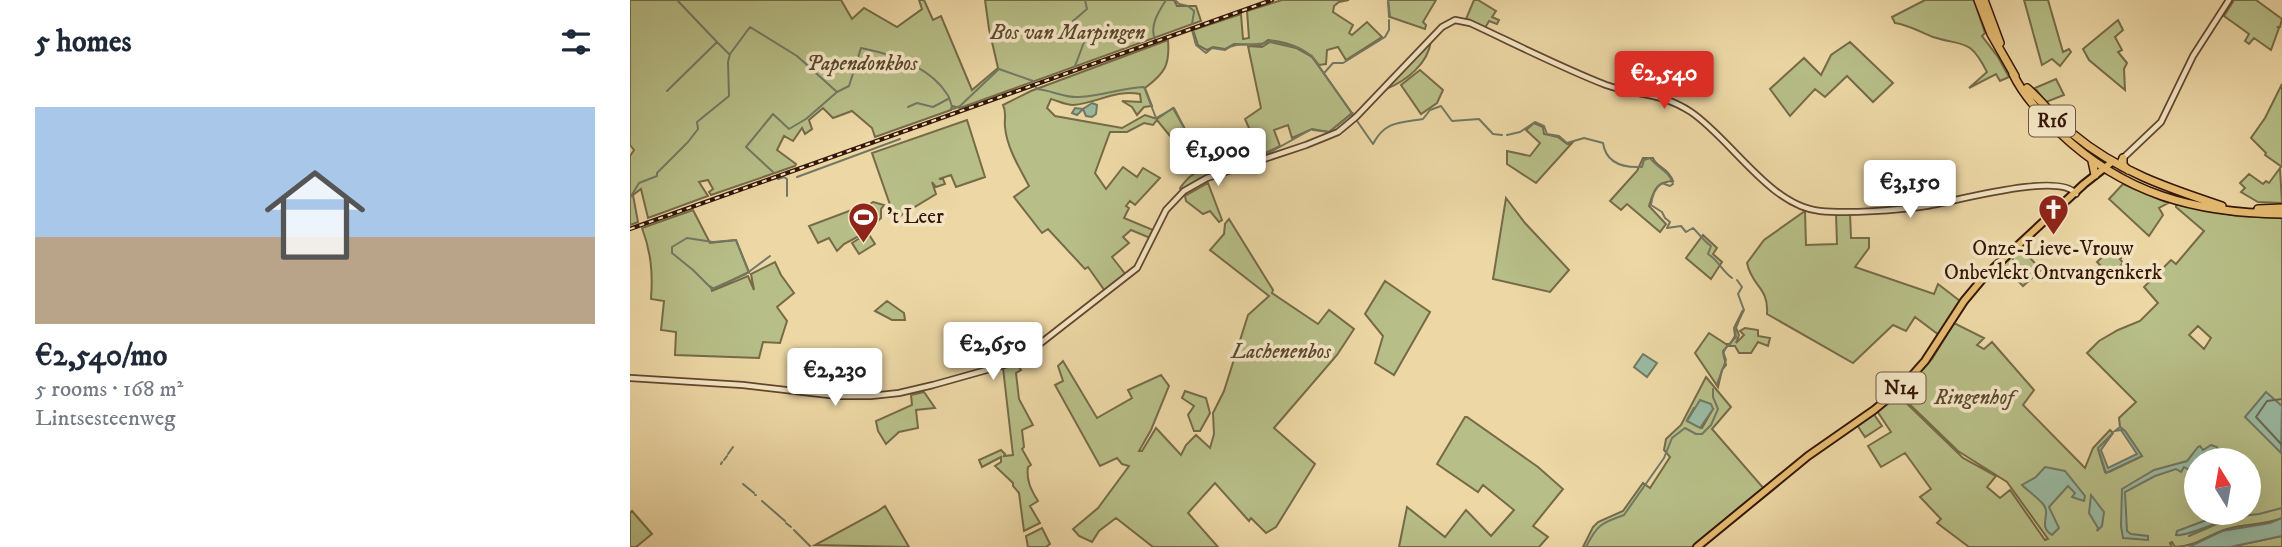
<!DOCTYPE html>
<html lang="en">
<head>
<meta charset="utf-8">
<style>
	body { margin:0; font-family:"IM FELL DW Pica",serif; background:#f2f2f3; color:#1f2937; height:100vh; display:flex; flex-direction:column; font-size:26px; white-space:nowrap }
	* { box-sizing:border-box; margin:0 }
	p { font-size:23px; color:#747a83 }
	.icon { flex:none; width:38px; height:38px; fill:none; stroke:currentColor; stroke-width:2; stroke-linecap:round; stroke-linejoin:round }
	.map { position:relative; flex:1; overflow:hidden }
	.side { display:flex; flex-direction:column; background:#fff; width:630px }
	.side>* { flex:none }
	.needle { width:46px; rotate:349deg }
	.tools { position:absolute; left:1554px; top:448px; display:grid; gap:14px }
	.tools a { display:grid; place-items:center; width:77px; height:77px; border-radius:50%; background:#fff; box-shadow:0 7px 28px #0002; font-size:35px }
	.price { position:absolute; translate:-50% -60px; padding:0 16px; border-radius:7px; background:#fff; color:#222; font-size:23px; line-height:46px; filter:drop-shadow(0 2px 4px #0008) }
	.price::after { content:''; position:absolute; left:50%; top:42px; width:21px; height:16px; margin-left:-10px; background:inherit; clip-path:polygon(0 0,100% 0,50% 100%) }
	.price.selected { background:#d93025; color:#fff }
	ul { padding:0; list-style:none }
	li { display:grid; align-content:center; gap:14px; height:371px; padding:0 35px }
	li+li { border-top:2px solid #e0e1e3 }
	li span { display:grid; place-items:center; height:217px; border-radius:0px; color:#555 }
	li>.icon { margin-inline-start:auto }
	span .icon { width:126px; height:126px; fill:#fffc; stroke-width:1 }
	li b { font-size:30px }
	h2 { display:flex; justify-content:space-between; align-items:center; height:84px; padding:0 35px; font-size:30px }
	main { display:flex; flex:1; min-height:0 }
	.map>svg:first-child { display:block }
</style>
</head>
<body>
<main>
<section class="side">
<h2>5 homes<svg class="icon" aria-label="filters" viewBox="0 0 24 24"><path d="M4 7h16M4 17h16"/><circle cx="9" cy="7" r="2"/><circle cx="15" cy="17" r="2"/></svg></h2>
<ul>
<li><span style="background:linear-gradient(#a9c7e8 60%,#b9a48a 0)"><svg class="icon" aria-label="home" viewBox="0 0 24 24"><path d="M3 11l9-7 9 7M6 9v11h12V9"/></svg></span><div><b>€2,540/mo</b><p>5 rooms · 168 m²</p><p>Lintsesteenweg</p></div></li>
</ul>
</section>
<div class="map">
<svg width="1652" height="547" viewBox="0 0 1652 547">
	<rect width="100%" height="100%" fill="#ecd7a5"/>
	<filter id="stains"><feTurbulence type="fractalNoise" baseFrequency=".00286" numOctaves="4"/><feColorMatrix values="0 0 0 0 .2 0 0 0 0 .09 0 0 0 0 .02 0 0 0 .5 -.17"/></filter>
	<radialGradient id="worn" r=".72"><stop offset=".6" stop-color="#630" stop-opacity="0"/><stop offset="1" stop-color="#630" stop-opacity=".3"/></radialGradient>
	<!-- green -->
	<path fill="#b7be87" stroke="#766a47" stroke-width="2" fill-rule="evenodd" d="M0,0H211L222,19L234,8L267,27L292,9L289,0H294L303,20L311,16L342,90L368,68L359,29L355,0H544L547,6H566L571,21L330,108L322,106L321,110L245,137L242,128L222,111L203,118L193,108L179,120L182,129L175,134L172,128L163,141L154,136L147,150L166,164L165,166L81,195L79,192L83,189L78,180L69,182L78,196L18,218L11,189L3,195L8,222L0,225V156L4,150L0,145Z
		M652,0H719L709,2L704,6L703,12L723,25L719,33L722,35L737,22L752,37L716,60L708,47L697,50L696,64L689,65C677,48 658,42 638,40L631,45L604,44L595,49L583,47L577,50L568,45L563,30L611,14L613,39L619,38L617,11Z
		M758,0H806L793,22L796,25L795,29L760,17Z
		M844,0H848L866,11L862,17L869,20L867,24L859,21L855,28L836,19Z
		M1295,0H1344L1355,33L1352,36L1368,57L1379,77L1370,81L1366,74L1339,88L1357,72C1339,37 1334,47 1303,37C1290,32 1279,25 1265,23L1262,17Z
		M1394,0H1418L1433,52L1439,49L1441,52L1430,66L1422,59L1412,65Z
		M1604,0H1626L1652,19L1650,27H1647L1649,28L1641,50L1624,38L1619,44L1615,41L1619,34L1594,16Z
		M1488,20L1493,30L1485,37L1492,50L1488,52L1497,63L1494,69L1495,90L1459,60L1453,49Z
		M538,40C540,65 535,73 515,88L522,106L514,107L507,115L502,107L492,101L511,102L510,94C487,89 467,103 443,105C436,105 428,101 421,99L417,108L425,116L492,128L515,115L527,119L543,108L557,133L545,142L527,120L523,125L514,123L497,132H480L465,173L476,189L493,167L507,177L513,168L530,178L505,205L500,201L496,206L499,208L494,218L523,230L520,238L501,230L493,237L499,243L482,257L496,275L475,291L458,267L455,269L418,229L412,233L384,197L399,186C389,167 377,148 375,127C374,118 377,113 373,105L401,91Z
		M801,41C798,64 776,81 756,89Z
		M640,42L666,48L682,57L722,113L699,132L682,129L662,138L658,125L644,130L650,146L631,155L615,119L631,108L618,46L632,47Z
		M1220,42L1263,83L1243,102L1217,76L1195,97L1185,89L1160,116L1140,89L1174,58L1191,75L1201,55Z
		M790,70L813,90L807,103L791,114L771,85Z
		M1426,79L1434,95L1416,102L1405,88Z
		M1652,84V167L1635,155L1636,153L1621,138L1635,118Z
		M337,120L355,177L326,187L321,175L309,179H313L315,184L306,187L302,182L306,194L265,219L242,153Z
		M904,123L913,127L914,134L928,137L937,144L942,143L906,183L877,164V151L900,156L910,143L896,130Z
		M1013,158H1023C1027,168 1038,167 1043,181C1025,182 1024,191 1019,206L1036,224L1030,232L997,204L991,210L980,201L1007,171Z
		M1650,168L1652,203L1628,202L1611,192L1615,188L1610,183L1619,174L1633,184L1636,181L1639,183Z
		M576,170L587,173L569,179L551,190L550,188C557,179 563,171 576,170Z
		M578,183L592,220L589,222L580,211L573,214L556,201L555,196Z
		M1493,184L1538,203L1529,208L1533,215L1519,236L1479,199Z
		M876,198L895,223L939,270L920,292L863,279Z
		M243,202L254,205L251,209V218L242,226L232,209Z
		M1546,204L1607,216L1652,218V518C1634,525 1615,524 1597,529C1578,535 1564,547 1545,547L1542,542L1540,543L1542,547H1339L1307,523L1311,519L1290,497L1301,489L1275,453L1251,467L1238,446L1261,432L1247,411L1268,395L1333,458L1366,476L1357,487L1370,498L1380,490L1415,540L1418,539L1377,482L1328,451L1269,394L1302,359L1324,323L1354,338L1347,345L1354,349L1362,342L1404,390L1393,405L1455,468L1463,448L1480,430L1483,433L1468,449L1475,472H1479L1512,456L1495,431L1490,427L1489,418L1506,402L1457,353L1469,341L1488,330L1510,321L1528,303L1514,287L1541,260L1546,264L1574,231L1546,207ZM1568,326L1581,338L1574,349L1559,335ZM1566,460H1619V513H1566Z
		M227,208L240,230L214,244L207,251L199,238L188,243L179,226Z
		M63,210L80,243L106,240L119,272L84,289L81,287L82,291L118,276L124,290L121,274L145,262L151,275L164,293L147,307L157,321L150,343L133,342L129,358L45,355L46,332L31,330L34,301L21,299C23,273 21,252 12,228Z
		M1175,211L1176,245L1207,244L1206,214L1220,213L1221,238H1239V248L1225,267L1304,294L1308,284L1330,301L1309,335L1285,317L1276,331L1263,325L1223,363L1137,314C1139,287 1122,287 1117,263L1134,240Z
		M599,219L643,290L642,293L688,324L699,310L724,329L707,355L644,428L685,464L646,527L636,533L621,518L619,521L585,483L558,513L588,547H523L486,518L469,531L462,542L449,536L443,529L468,508L499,466L492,464L487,458L470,466L425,385L433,381L428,366L433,361L467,418L502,398L498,390L531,375L539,386L521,430L509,451H512L526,428L551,455L556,445L566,435L580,448L584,434L583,413L594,391L618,315L639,296L580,250L594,234L595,224Z
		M238,233L245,244L229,254L222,243Z
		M1073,235L1087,248L1083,254L1092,262L1081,279L1056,258Z
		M1391,248L1411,270L1393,286L1372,264L1381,257L1383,259L1382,255Z
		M1482,248L1489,257L1495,252L1496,254L1490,259L1493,263L1481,277L1472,267L1468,272L1466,269L1470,265L1467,262Z
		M755,281L800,312L764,375L745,363L753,336L735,314Z
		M257,301L274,313L275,320H262L245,311Z
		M1113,310L1106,328L1109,335L1106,343L1114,335L1110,331L1115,328L1128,330V336L1140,338L1138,346L1128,342L1121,353H1109L1105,346H1097L1093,353L1096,365L1092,370L1088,387L1065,353L1079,333L1096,344H1100L1105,336L1104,328Z
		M382,365L388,366L391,370L386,373L389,399L403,425L392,430L394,447L392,449L401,465L398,467C396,480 401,490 408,501L400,506L410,523L394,531L389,493L383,486V483L365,466L371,462V457L352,467L349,460L371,450L375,454L374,456L383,455L373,368Z
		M1076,377L1101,407L1082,429L1136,491L1076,535L1063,547H953L963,527L968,522L993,511L1013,483L1020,488L1040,457L1034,450L1036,439L1051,425ZM1064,408L1083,409L1072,428L1057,420Z
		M555,391L576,398L580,413L570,431H564L558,415L564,406L552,398Z
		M294,392L305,408L286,410L288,428L269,432L256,444L248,431L246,421L282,405L281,395Z
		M1243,413L1252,426L1235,437L1227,425Z
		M835,417H837L908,467L933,489L903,526L918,537L909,547H769L777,507L815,537L836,510L861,536L884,510L853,485L848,492L807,464Z
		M255,506L279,547L185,545L248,511Z
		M2,511L22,534L6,547H0V513Z
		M412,528L420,544L416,547H398L396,536Z
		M1652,536V547H1600Z"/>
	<!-- water -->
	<path fill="#9abaa2" stroke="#727864" stroke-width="2" d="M462,103L467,105L466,114L462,117L456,116L453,109L447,115L442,113L445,108L453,109Z
		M1013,354L1027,363L1017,377L1004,367Z
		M1636,392L1652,406L1651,453L1615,417Z
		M1070,400L1081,404L1083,409L1070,428L1057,421Z
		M1490,427L1495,431L1512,456L1476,473L1468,448L1483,433L1471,450L1478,468L1507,454L1491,430L1485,431Z
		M1581,445L1587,447L1589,451L1583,458L1588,460H1566V474L1554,467L1551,472L1546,469L1525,476L1495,492L1497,531L1501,534L1518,536V540L1493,538L1491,526L1492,489L1524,470L1557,461L1568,447L1570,446L1573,450Z
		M1415,467L1435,471L1455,496L1454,501L1442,497L1445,493L1438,486L1419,507L1429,528L1422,535C1407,526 1422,515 1413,504C1407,497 1398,491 1392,485L1406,477Z
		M1461,495L1474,512L1472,526L1467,531L1468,528L1459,513Z
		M1582,513H1615C1598,517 1558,537 1546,535L1547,531L1582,518Z
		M1652,518V536L1600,547H1559L1592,531L1640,523Z"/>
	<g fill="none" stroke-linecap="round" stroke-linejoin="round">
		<!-- shore -->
		<path stroke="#686854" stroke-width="2" d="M1652,399L1637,401L1626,417L1652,445"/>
		<!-- stream -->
		<path stroke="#727864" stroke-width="2" d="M47,0L87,42
			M545,0L549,4L558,6L564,11
			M758,0L759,17
			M562,24L564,12
			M562,30L566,45L576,53L582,48L595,50C608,39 625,49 641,41L669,48L682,56L743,144C755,121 769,123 793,119L800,110L811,106L822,121L849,119L863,134L872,135
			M525,39C519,26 529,11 536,0
			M445,66L456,37L443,21L457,9L455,0
			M695,72L703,63H713L755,37L759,30V20
			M405,86L407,89C421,90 434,98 449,97C472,96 491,88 514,87L526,118L544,108L557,133L546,142
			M37,91L87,42L99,54
			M278,107L287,103L303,107L318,99
			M683,130L699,132L723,113
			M877,135L890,132L905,122L914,126L917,134L929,136L937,143L954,138L973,143C976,163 993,168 1012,167L1014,160L1020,158C1028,169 1039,170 1043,184L1040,186L1032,183C1026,187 1022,196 1021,205L1032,212L1035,218L1040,222L1037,228L1051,226L1056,232L1063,228C1070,235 1074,241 1081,246L1078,254C1088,260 1092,271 1102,278
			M544,143L564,169
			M567,168L593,169L639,153L680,130
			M143,172L116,147L143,114L159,129L176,119L207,92L219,86L231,48C261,54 300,67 317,94C321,99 320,104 323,109L330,106L369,69L403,81
			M167,177L270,139
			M148,179L154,177L157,179V196
			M0,198L9,183L27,176V173L58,142L68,129L67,122L99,96L98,62L100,54L120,27L167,56L207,92
			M120,271L140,256
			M116,274L82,289L63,270L42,253V247L57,238L83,242L106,240L119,273
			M1087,384L1096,360L1093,351L1106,337L1105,328L1114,310L1108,294L1112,287L1107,280
			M98,454L103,447
			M94,460L97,456
			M91,464L92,462
			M113,484L124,493
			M125,495H126
			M132,501L155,521
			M156,523L161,527
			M164,530L180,546
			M1559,536L1603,517L1629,514L1652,508
			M956,547C967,525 971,523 994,515L1034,458L1042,438L1055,428L1066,434H1072L1081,425L1088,409L1083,397V389"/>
		<!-- highway-tunnel -->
		<path stroke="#c7b085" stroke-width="7" stroke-dasharray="7 3.5" stroke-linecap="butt" d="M1470,158L1492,173"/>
		<defs>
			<path id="minor" d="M1491,160L1531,122L1563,56L1599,0
				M0,378L113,385L208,396H241L269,393L303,385L378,364L398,353L507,268L536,210L554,191L577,178L676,145L708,132L726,117L812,27L825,20L840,23C885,44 930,67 976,85C1007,96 1031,92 1061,112C1101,139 1140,206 1190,211C1219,214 1268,210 1296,206C1323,202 1430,171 1446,194"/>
			<path id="major" d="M1067,547L1178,456L1244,410L1272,387L1295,361L1334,301L1354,277L1454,184L1482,162"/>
			<path id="highway" d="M1348,0L1361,34L1385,76
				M1354,0L1370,43
				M1383,74C1394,97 1412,115 1430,133C1494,194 1565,213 1652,214
				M1397,88C1413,102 1426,120 1443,134C1487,171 1538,188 1592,206
				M1493,158V165L1498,170
				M1462,161L1465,175
				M1628,209L1652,208"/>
		</defs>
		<!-- minor casing -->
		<use href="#minor" stroke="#63462e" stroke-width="8"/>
		<!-- major casing -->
		<use href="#major" stroke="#351607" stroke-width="10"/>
		<!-- highway casing -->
		<use href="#highway" stroke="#351607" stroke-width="10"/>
		<!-- minor -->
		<use href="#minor" stroke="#f3e5c4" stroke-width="4.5"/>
		<!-- major -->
		<use href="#major" stroke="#e6bc72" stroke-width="6"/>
		<!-- highway -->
		<use href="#highway" stroke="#e6bc72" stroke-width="7"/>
		<defs>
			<path id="rail" d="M0,229L642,0"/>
		</defs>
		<!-- rail casing -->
		<use href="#rail" stroke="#351607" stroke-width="4.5"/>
		<!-- rail -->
		<use href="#rail" stroke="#f3e5c4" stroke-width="2" stroke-dasharray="5" stroke-linecap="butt"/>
	</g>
	<!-- icons -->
	<defs>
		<symbol id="church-pin" viewBox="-11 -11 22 30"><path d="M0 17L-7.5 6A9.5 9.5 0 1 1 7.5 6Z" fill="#8f2418" stroke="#f3e5c4"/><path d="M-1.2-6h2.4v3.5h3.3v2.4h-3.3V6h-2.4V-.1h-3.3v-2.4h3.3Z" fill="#fff"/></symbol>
		<symbol id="stadium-pin" viewBox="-11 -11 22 30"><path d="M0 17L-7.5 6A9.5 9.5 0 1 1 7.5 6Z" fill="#8f2418" stroke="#f3e5c4"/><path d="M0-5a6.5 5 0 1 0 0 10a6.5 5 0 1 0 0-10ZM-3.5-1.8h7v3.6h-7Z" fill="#fff"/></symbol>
	</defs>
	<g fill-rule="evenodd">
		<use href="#church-pin" x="1406" y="192" width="35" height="47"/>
		<use href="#stadium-pin" x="216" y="200" width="35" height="47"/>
	</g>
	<g text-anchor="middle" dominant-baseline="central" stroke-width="7" stroke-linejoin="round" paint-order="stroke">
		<!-- shield labels -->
		<g fill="#f3e5c4" stroke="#6e5440" stroke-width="2">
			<rect x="1399" y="105.5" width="46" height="31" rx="5"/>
			<rect x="1246.5" y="372.5" width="49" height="31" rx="5"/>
		</g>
		<g font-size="19" font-weight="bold" fill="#351607">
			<text x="1422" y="121">R16</text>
			<text x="1271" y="388">N14</text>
		</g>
		<!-- park labels -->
		<g font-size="21" font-style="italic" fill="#5c482d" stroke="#f3e5c4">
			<text x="438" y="33">Bos van Marpingen</text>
			<text x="232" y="64">Papendonkbos</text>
			<text x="651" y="352">Lachenenbos</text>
			<text x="1344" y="398">Ringenhof</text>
		</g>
		<!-- poi labels -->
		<g font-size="21" fill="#351607" stroke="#f3e5c4" text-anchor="start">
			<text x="257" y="217">'t Leer</text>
			<text x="1423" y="249" text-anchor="middle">Onze-Lieve-Vrouw<tspan x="1423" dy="24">Onbevlekt Ontvangenkerk</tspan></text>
		</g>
	</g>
	<rect width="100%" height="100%" filter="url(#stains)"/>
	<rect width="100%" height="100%" fill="url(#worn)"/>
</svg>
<div class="tools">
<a><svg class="needle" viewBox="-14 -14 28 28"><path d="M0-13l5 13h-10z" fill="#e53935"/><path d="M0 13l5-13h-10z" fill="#747a83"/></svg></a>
</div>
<b class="price selected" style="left:1034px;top:111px">€2,540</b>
<b class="price" style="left:588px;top:188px">€1,900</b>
<b class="price" style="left:1280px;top:220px">€3,150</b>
<b class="price" style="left:363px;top:382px">€2,650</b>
<b class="price" style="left:205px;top:408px">€2,230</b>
</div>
</main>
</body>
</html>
